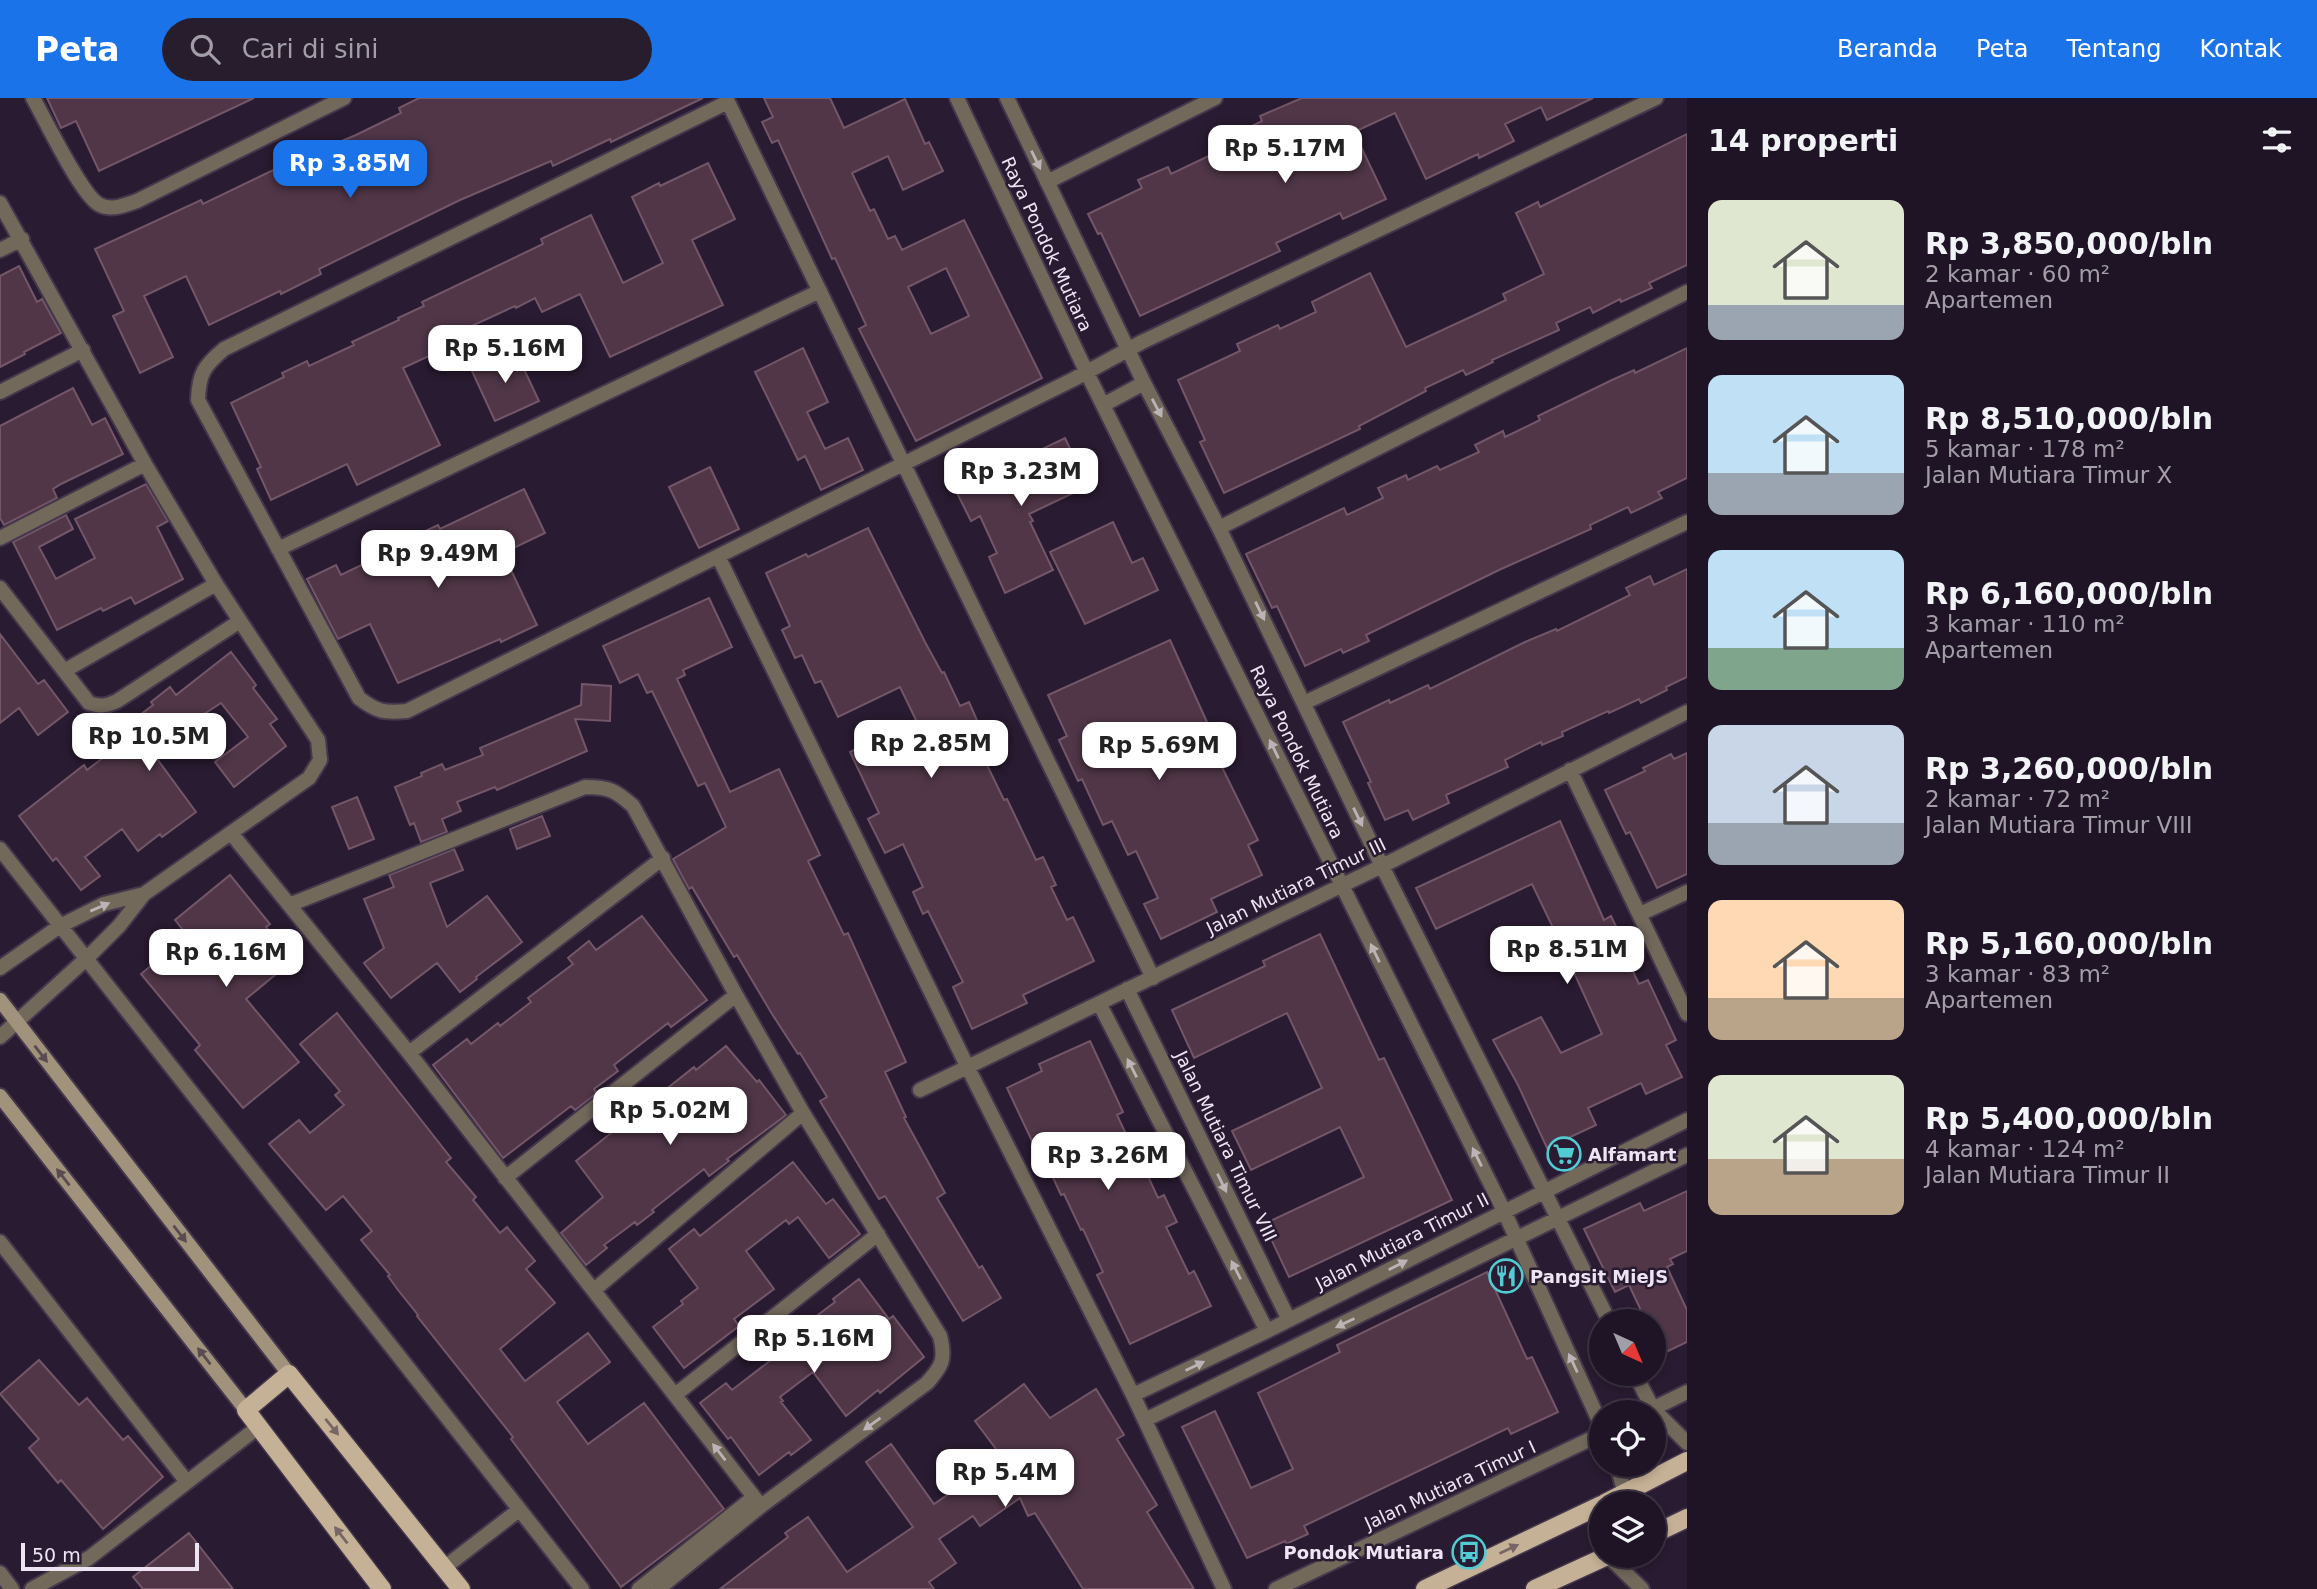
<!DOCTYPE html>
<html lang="id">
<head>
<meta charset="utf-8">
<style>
	body { margin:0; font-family:"DejaVu Sans",sans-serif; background:#271d2d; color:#f1f3f6; height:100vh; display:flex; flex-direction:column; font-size:26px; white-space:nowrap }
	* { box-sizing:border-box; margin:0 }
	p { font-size:23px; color:#a19ea7 }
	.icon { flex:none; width:38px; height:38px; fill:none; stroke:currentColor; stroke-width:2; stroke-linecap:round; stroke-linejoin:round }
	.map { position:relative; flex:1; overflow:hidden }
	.sheet { display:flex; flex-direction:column; background:#1f1425; width:630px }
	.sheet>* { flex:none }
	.needle { width:46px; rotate:136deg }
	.controls { position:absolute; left:1589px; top:1211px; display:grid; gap:14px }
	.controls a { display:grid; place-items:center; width:77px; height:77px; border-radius:50%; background:#1f1425; box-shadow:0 4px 10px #0003,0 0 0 2px #3c3342; font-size:35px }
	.scale { position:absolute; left:21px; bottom:18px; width:178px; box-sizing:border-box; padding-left:7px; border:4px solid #eee5f4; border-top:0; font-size:19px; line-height:24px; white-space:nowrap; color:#eee5f4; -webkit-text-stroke:5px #291b31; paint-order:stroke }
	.price { position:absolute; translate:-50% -60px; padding:0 16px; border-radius:14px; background:#fff; color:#222; font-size:23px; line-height:46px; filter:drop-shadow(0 2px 4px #0008) }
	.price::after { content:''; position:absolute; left:50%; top:42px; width:21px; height:16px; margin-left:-10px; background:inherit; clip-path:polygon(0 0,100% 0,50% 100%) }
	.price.selected { background:#1a73e8; color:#fff }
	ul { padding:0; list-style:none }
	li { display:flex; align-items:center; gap:21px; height:175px; padding:0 21px }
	li span { display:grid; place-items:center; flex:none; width:196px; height:140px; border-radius:14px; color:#555 }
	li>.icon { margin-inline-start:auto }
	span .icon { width:84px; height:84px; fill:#fffc; stroke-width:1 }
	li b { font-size:30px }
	h2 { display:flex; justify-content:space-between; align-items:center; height:84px; padding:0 21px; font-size:30px }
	header { display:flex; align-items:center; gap:42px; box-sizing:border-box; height:98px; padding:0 35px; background:#1a73e8; color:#fff }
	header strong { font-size:33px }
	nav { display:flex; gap:38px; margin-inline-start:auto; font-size:24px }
	.search { width:490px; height:63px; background:#271d2d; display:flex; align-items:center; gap:18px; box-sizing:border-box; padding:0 24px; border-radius:38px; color:#a19ea7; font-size:26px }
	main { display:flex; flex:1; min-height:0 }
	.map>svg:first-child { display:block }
</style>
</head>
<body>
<header>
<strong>Peta</strong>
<div class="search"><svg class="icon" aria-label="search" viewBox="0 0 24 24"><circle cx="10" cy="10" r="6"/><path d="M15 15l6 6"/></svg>Cari di sini</div>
<nav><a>Beranda</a><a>Peta</a><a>Tentang</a><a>Kontak</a></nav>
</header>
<main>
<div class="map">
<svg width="1687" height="1491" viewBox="0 0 1687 1491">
	<rect width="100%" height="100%" fill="#291b31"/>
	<!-- building -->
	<path fill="#503647" stroke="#735769" stroke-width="2" fill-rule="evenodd" d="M47,0H254L99,73L76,23L61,30Z
		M419,0H703L611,44L610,41L553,68L551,63L460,102L319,171L321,176L281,196L280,193L209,227L186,178L144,198L173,259L140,275L113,218L124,213L95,151L201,102L203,106L329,45L330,48L356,37L401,15L399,10Z
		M764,0H830L844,30L905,1L925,46L929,44L943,73L903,92L888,58L852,75L870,113L874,111L888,141L895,138L902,152L964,122L1042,280L916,343L859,231L866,227L835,160L832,161L778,42L772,45L762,24L773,19ZM946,170L969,218L931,236L908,189Z
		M1302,0H1593L1547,22L1541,9L1505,26L1514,43L1479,60L1478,56L1426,81L1395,15L1354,34L1386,101L1343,121L1340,115L1276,145L1280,153L1140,218L1101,135L1098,136L1088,116L1142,90L1138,82L1168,69L1171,76L1232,47L1228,40L1262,23L1260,18Z
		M1687,36V167L1649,185L1652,190L1621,204L1620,201L1593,215L1590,209L1556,225L1559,232L1492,262L1493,264L1466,277L1463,272L1425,290L1426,293L1359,328L1360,331L1224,395L1200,344L1205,342L1178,282L1240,253L1237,246L1278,227L1280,231L1316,214L1312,204L1370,175L1406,249L1477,216L1506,202L1503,196L1544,176L1516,115L1538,104L1540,109Z
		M708,65L735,121L692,142L723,207L610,259L580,196L542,214L535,200L516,210L515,208L465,231L471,245L446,256L444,251L403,270L440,347L357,387L347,366L271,402L257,371L261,369L231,305L284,279L282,275L307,263L309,268L354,247L352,244L399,222L398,220L424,208L422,204L543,146L541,141L591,117L623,185L663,165L632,99L659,85L660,88Z
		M19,168L37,204L42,201L61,235L24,254L25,256L0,269V178Z
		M514,250L539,303L495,323L471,271Z
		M803,250L828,304L807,314L825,351L848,340L863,372L821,392L805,358L798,362L755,274Z
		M1687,250V380L1658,394L1662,400L1631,415L1628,409L1590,427L1591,431L1499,472L1366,537L1369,543L1343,555L1341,551L1305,568L1277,508L1272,510L1246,456L1344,410L1347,417L1383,400L1378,390L1406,377L1408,382L1437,368L1440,372L1479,354L1475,347L1503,333L1505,339L1540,322L1538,318L1612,282L1634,272L1635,275Z
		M73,290L92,327L105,320L123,356L61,386L53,391L57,400L4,427L0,420V328Z
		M1065,340L1088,388L1029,416L1033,423L1030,424L1053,472L1005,495L989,459L997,455L980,418L971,423L954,389L1007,363L1009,367Z
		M710,369L739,431L699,450L669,389Z
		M146,386L168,423L157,429L183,481L135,506L131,499L103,513L101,510L57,532L13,444L66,417L73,431L39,449L56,481L95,460L75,421Z
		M524,391L545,435L503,455L537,527L501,544L500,541L398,585L370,526L338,541L307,481L336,467L341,477L405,446L404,443L438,427L440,431Z
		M1113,424L1132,465L1143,460L1158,492L1085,526L1050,454Z
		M868,430L925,544L942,575L944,574L960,608L969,604L995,663L987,667L1004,702L1007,701L1036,762L1043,759L1056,787L1051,789L1067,822L1073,819L1094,863L1023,897L1027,905L972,931L953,889L963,884L928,813L923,816L913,794L923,789L903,746L885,755L868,721L879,715L850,654L916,622L900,589L838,619L821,583L815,585L802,557L795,560L782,532L790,528L766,475L806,456L808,459Z
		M1687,471V579L1666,589L1667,592L1641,605L1639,601L1609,615L1608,613L1562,634L1563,638L1542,647L1541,644L1505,662L1508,669L1446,697L1449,705L1413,722L1408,712L1385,722L1368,685L1371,684L1343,624L1389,602L1390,605L1428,587L1430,591L1525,544L1556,531L1557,533L1630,497L1626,490L1650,478L1654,487Z
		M709,500L732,549L683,572L685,577L677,581L730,694L779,671L820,757L808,763L844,837L848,835L906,964L885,974L906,1019L904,1020L945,1095L937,1100L979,1170L982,1168L1001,1200L963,1223L885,1098L879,1101L820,1003L827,999L800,955L798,956L772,916L737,857L734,859L692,789L689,791L673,761L726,729L705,685L698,688L652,593L647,595L638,576L620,585L603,548Z
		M0,536L38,586L44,582L68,614L38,637L19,610L0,625Z
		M1170,542L1220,653L1215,655L1258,742L1248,747L1262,777L1211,801L1217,814L1161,841L1144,806L1158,800L1136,753L1128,757L1112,723L1103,727L1082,681L1078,683L1059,642L1067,638L1048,597Z
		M231,554L256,587L253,590L277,621L270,626L286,648L234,689L215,664L248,639L221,605L198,620L152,654L196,714L162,739L160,736L138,753L122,731L85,759L100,778L81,792L56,760L53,763L19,718L84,667L87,672L116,650L114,647L141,626L136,620L153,607L151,604L170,589L176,597Z
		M582,586L611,588L610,623L575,621L587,653L497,692L495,689L457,704L461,713L442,721L447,734L421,744L414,725L410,727L395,689L422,678L421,675L442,666L445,672L483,657L480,650L581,607Z
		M1687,655V776L1657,790L1630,734L1626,736L1605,692L1645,673L1643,670L1671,656L1674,661Z
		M357,699L374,741L349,751L332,709Z
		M542,718L550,738L517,751L510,731Z
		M1560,723L1604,822L1611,818L1623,843L1619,845L1639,886L1648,882L1676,942L1666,947L1682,979L1646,996L1641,985L1588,1010L1596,1027L1547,1050L1518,987L1493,942L1541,919L1561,955L1602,936L1571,868L1563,872L1549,842L1557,838L1532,786L1436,831L1416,790Z
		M454,751L463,772L430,785L447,829L487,798L522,844L476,879L477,881L460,894L437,865L391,900L364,865L384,850L364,801L394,789L389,777Z
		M230,777L270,826L266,829L293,862L246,901L299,964L243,1010L195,952L200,947L141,876L187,837L175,822Z
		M642,818L707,902L671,929L668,925L614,967L618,973L594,991L597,995L588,1002L575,1012L571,1008L503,1060L433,967L467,941L471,946L498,925L500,928L531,904L528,900L573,866L568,860L589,843L596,852Z
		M1320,836L1379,962L1384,960L1452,1102L1289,1179L1264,1126L1364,1079L1340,1029L1251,1072L1232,1033L1322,990L1287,915L1194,960L1172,912L1265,868L1263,863Z
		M337,915L451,1060L446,1064L476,1099L473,1102L500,1135L507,1129L535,1163L526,1171L555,1205L500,1251L525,1283L588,1235L610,1264L557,1304L588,1346L644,1305L724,1411L621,1489L511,1341L513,1339L417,1218L418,1217L398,1192L388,1178L390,1177L361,1142L372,1133L343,1098L326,1112L269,1046L299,1022L310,1035L344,1007L335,997L340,993L300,946Z
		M1090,943L1123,1014L1117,1017L1140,1066L1142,1065L1158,1100L1164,1097L1177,1124L1166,1129L1189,1176L1194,1173L1211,1208L1130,1246L1097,1177L1103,1174L1083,1131L1081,1132L1064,1096L1061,1097L1044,1060L1041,1062L1007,990L1042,973L1039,966Z
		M726,948L757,984L759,982L786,1017L727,1061L729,1063L709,1078L704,1071L652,1112L654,1114L637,1127L635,1124L604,1147L607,1150L586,1167L561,1135L603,1099L576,1063L694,969L696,972Z
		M793,1064L826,1106L833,1101L860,1136L829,1160L798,1119L789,1126L786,1122L746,1153L774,1191L734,1221L739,1228L684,1270L653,1229L683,1206L681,1203L698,1190L669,1151L694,1131L700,1138Z
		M1687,1093V1153L1670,1161L1673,1166L1667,1169L1687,1212V1244L1662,1256L1654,1239V1223H1646L1629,1187L1615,1194L1584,1131L1640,1105L1644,1113Z
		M1487,1174L1527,1261L1532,1259L1558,1314L1511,1336L1508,1330L1304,1428L1308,1436L1286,1446L1285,1443L1247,1460L1182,1329L1215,1313L1251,1390L1293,1371L1258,1295L1340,1254L1337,1247Z
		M859,1181L889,1221L893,1218L924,1259L880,1295L878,1292L846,1318L813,1274L780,1299L783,1303L781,1304L811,1342L791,1357L789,1354L759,1377L731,1339L728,1341L700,1305L726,1285L732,1292L771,1262L766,1256L835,1204L833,1201Z
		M39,1262L79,1307L87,1300L123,1342L128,1338L163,1379L103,1431L61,1382L58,1385L29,1350L39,1341L0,1296Z
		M1024,1286L1050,1320L1096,1291L1124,1337L1117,1341L1157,1407L1147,1414L1194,1491H1083L1035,1415L1028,1418L1020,1400L980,1428L973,1418L939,1441L956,1465L929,1484L934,1491H720L788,1439L785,1435L808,1419L847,1474L913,1429L866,1364L891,1346L934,1406L1002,1359L975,1323Z
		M189,1435L233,1491H143L133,1479Z"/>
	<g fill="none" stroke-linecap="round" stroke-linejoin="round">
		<defs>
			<path id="street" d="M33,0C45,21 82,99 100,107C112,113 125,107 137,103L344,0
				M726,0L1153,880
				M957,0L1086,273L1504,1113L1601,1327
				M1007,0L1144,285L1219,430L1382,768L1609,1223
				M728,4L224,251C204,268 199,275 198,302L359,600C377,614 384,615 407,613L1074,281L1142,244L1656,0
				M1047,84L1215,0
				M0,105L145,366L216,486L318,642L320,662L309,680L144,796L119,828L86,861L0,939
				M0,152L22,141
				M0,294L83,252
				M1103,307L1144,285
				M1219,430L1687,194
				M0,440L145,366
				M278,451L820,193
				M718,458L968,970L1133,1297L1224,1491
				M0,490L89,605C100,609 106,608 117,603L240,523
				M64,573L216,486
				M1304,605L1687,424
				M1570,672L1687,916
				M231,735L409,955L761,1408
				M0,751L582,1491
				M289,807L585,689C609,689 615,692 633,708L736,897L803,1015L940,1238C946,1262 942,1268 927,1285L761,1408L658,1491
				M1640,816L1687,794
				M0,870L60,828L104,806L144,796
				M1127,891L1289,1222
				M1099,905L1267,1233
				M409,955L663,760
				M920,992L1382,768L1687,614
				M505,1080L736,897
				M0,1144L187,1384
				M594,1192L803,1015
				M1635,1276L1653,1311L1687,1345
				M675,1297L878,1136
				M1133,1297L1267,1233L1687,1022
				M1646,1314L1687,1294
				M1145,1322L1687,1057
				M1617,1367L1625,1396
				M1608,1458L1642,1491
				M445,1469L519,1412
				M0,1475L12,1491
				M32,1491L89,1460L257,1330
				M639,1491L754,1399
				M1276,1491L1601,1336"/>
			<path id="secondary" d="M0,902L289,1276
				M0,998L246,1312"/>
			<path id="primary" d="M1605,1405L1687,1363
				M1654,1436L1687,1420
				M382,1491L246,1312L289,1276L461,1491
				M1425,1491L1601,1407
				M1535,1491L1607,1458"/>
		</defs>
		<!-- street casing -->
		<use href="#street" stroke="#45374c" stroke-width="18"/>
		<!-- secondary casing -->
		<use href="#secondary" stroke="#45374c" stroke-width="18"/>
		<!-- primary casing -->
		<use href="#primary" stroke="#45374c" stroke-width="21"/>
		<!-- street -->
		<use href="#street" stroke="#72695b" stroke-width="14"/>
		<!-- secondary -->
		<use href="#secondary" stroke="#a1927c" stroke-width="14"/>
		<!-- primary -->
		<use href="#primary" stroke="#c5b195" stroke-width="18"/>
	</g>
	<!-- one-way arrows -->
	<defs><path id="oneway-solid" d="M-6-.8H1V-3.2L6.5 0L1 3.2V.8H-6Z" transform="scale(1.75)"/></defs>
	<g fill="#bcb3b7">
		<use href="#oneway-solid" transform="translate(1036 62) rotate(64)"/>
		<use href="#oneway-solid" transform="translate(1157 310) rotate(62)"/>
		<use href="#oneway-solid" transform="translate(1260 513) rotate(64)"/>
		<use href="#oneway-solid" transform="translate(1274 651) rotate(-116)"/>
		<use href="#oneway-solid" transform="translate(1358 719) rotate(64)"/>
		<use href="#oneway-solid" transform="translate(100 809) rotate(-23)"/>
		<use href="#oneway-solid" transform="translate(1375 855) rotate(-116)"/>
		<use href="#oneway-solid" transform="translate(1132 970) rotate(-117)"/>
		<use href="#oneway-solid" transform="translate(1477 1059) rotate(-116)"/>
		<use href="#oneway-solid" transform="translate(1222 1085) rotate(64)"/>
		<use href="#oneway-solid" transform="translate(1398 1167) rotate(-27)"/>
		<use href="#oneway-solid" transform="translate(1236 1172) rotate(-117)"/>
		<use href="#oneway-solid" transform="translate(1345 1225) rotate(154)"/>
		<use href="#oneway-solid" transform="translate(1573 1265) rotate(-115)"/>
		<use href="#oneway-solid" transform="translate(1195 1268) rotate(-26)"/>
		<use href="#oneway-solid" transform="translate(872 1326) rotate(144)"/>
		<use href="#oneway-solid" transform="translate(719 1354) rotate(-128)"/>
	</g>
	<g fill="#594b4f">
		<use href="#oneway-solid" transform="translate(41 956) rotate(52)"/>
		<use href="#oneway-solid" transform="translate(63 1079) rotate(-128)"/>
		<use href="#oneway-solid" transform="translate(180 1136) rotate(52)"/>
		<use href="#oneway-solid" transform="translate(204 1258) rotate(-128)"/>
	</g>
	<g fill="#776663">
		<use href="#oneway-solid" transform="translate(332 1329) rotate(51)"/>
		<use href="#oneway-solid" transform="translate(341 1437) rotate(-128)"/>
		<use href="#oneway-solid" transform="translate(1509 1451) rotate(-25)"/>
	</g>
	<!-- icons -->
	<defs>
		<symbol id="supermarket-ring" viewBox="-11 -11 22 22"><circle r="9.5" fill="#291b31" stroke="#51ccd2" stroke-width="1.5"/><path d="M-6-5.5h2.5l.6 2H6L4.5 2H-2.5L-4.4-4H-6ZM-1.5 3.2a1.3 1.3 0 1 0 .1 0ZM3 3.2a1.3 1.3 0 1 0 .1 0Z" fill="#51ccd2"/></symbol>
		<symbol id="restaurant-ring" viewBox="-11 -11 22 22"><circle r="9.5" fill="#291b31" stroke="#51ccd2" stroke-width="1.5"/><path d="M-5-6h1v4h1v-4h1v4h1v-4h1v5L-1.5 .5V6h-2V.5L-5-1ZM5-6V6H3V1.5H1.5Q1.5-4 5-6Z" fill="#51ccd2"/></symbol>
		<symbol id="bus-ring" viewBox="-11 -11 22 22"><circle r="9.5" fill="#291b31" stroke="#51ccd2" stroke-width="1.5"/><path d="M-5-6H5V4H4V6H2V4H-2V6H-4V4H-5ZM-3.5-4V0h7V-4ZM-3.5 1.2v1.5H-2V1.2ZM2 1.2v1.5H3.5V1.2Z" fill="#51ccd2"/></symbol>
	</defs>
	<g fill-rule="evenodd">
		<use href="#supermarket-ring" x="1545" y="1037" width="38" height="38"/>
		<use href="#restaurant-ring" x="1487" y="1159" width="38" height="38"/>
		<use href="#bus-ring" x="1450" y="1435" width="38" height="38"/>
	</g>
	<g text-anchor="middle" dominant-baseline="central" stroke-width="5" stroke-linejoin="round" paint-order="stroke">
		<!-- street labels -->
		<g font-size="18" fill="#eee5f4" stroke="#291b31">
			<text transform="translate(1047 146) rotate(65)">Raya Pondok Mutiara</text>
			<text transform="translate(1297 654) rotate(64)">Raya Pondok Mutiara</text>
			<text transform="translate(1296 788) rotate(-26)">Jalan Mutiara Timur III</text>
			<text transform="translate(1226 1048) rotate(64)">Jalan Mutiara Timur VIII</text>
			<text transform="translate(1402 1143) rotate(-27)">Jalan Mutiara Timur II</text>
			<text transform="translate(1450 1387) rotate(-25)">Jalan Mutiara Timur I</text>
		</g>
		<!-- poi labels -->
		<g font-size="18" font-weight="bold" fill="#eee5f4" stroke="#291b31" text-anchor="start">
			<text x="1588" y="1056">Alfamart</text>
			<text x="1530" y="1178">Pangsit MieJS</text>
			<text x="1444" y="1454" text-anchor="end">Pondok Mutiara</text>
		</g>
	</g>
</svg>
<div class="controls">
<a><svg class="needle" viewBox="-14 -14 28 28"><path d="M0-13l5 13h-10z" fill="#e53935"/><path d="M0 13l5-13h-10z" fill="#a19ea7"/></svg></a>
<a><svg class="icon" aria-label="locate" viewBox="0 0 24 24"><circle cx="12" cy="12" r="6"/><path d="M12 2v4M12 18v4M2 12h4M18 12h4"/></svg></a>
<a><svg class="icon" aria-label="layers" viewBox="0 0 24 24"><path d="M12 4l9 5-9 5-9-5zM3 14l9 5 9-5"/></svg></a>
</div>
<div class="scale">50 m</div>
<b class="price" style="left:1285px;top:87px">Rp 5.17M</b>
<b class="price selected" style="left:350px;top:102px">Rp 3.85M</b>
<b class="price" style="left:505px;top:287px">Rp 5.16M</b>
<b class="price" style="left:1021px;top:410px">Rp 3.23M</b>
<b class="price" style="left:438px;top:492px">Rp 9.49M</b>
<b class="price" style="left:149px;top:675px">Rp 10.5M</b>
<b class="price" style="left:931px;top:682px">Rp 2.85M</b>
<b class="price" style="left:1159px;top:684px">Rp 5.69M</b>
<b class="price" style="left:1567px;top:888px">Rp 8.51M</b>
<b class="price" style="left:226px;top:891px">Rp 6.16M</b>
<b class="price" style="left:670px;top:1049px">Rp 5.02M</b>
<b class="price" style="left:1108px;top:1094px">Rp 3.26M</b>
<b class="price" style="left:814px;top:1277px">Rp 5.16M</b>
<b class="price" style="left:1005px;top:1411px">Rp 5.4M</b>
</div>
<section class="sheet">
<h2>14 properti<svg class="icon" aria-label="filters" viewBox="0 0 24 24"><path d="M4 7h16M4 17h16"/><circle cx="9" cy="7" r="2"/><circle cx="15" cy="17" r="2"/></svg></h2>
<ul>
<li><span style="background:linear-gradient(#dfe7d0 75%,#9aa5b1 0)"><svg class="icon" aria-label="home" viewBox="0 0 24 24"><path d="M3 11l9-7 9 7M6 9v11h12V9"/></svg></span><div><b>Rp 3,850,000/bln</b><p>2 kamar · 60 m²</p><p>Apartemen</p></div></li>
<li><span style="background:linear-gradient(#bfe0f5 70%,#9aa5b1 0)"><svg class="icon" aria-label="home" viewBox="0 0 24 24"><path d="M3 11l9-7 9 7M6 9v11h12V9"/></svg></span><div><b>Rp 8,510,000/bln</b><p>5 kamar · 178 m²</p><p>Jalan Mutiara Timur X</p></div></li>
<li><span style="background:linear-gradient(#bfe0f5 70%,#7fa58c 0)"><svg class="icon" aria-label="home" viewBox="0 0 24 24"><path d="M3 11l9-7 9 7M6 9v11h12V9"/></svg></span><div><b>Rp 6,160,000/bln</b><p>3 kamar · 110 m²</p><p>Apartemen</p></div></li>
<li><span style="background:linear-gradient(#c9d6e8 70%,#9aa5b1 0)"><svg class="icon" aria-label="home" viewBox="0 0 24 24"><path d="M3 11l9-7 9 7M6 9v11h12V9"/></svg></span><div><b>Rp 3,260,000/bln</b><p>2 kamar · 72 m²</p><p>Jalan Mutiara Timur VIII</p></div></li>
<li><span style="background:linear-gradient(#ffd9b3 70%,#b9a48a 0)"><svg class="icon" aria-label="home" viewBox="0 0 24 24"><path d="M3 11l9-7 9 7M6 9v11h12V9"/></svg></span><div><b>Rp 5,160,000/bln</b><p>3 kamar · 83 m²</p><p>Apartemen</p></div></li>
<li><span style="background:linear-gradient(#dfe7d0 60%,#b9a48a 0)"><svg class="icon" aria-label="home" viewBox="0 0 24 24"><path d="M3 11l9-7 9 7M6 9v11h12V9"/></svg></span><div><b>Rp 5,400,000/bln</b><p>4 kamar · 124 m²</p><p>Jalan Mutiara Timur II</p></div></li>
</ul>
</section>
</main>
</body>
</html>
